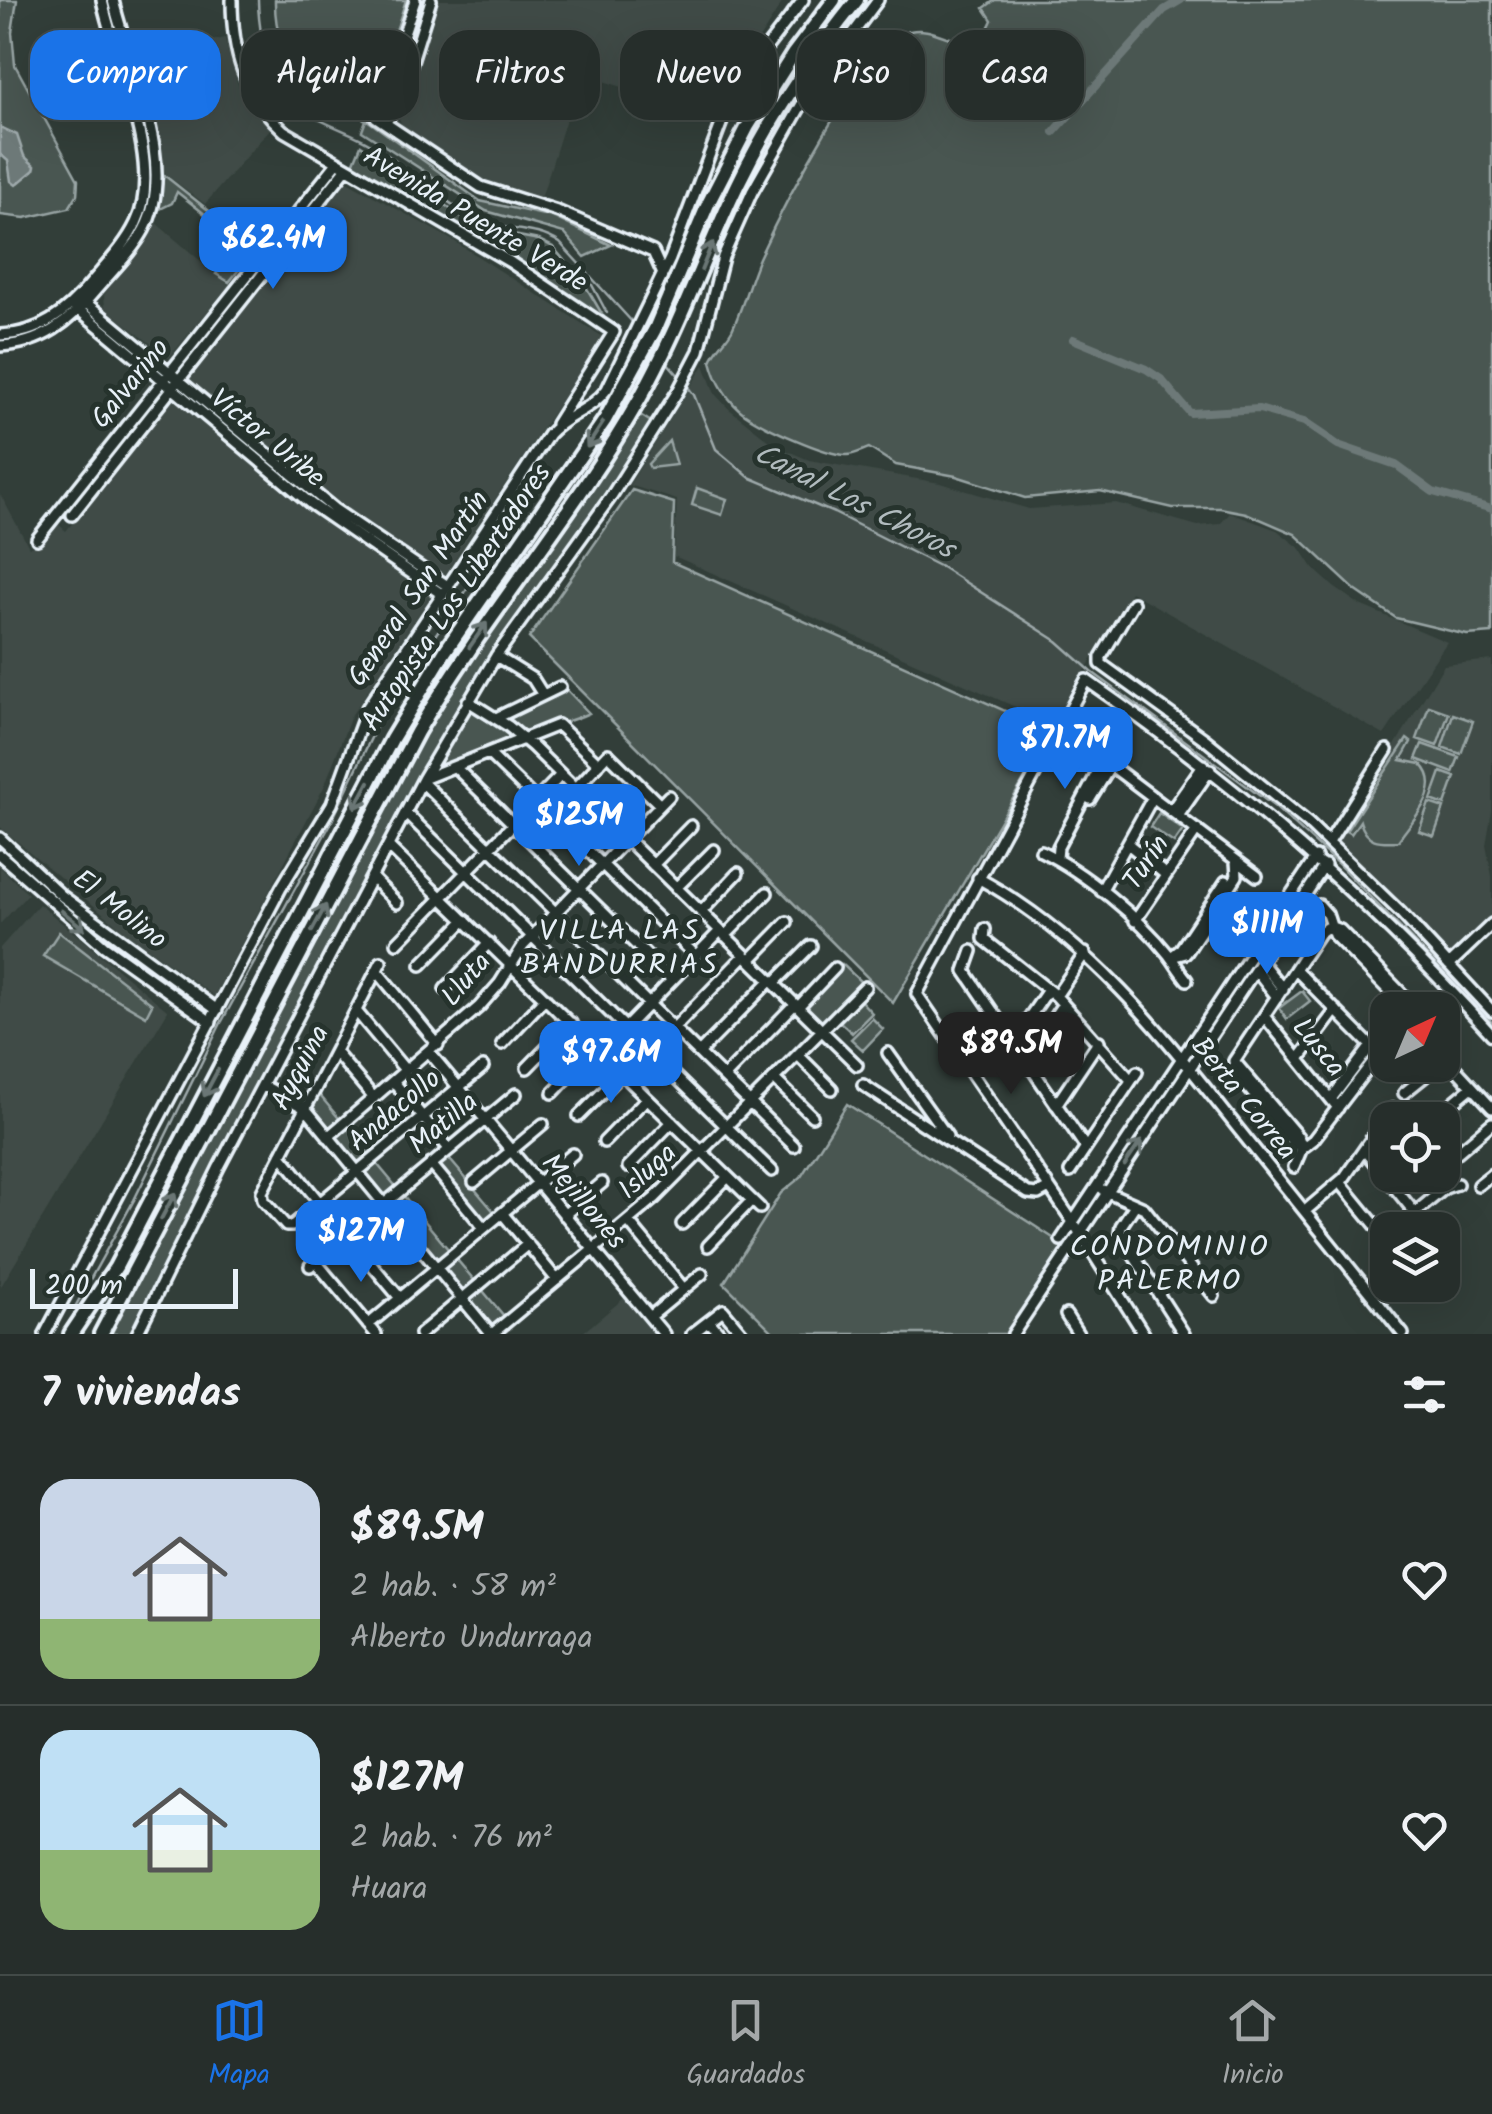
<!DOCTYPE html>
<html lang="es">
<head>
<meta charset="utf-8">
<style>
	body { margin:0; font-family:Kalam,sans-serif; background:#323a37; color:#f1f3f6; height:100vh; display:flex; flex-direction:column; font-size:38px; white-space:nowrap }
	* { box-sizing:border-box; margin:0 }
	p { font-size:32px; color:#a4a8a9 }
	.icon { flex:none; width:55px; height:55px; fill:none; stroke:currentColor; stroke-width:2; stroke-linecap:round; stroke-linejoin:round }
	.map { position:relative; height:1334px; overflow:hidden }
	.panel { display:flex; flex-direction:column; background:#262e2b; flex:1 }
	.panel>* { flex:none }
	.hud { position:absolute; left:30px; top:30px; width:1432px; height:90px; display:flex; gap:20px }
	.needle { width:65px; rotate:44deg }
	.tools { position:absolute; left:1370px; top:992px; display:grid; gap:20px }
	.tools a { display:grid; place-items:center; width:90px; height:90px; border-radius:20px; background:#262e2b; box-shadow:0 10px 40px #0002,0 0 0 2px #424a47; font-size:50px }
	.scale { position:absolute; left:30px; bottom:25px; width:208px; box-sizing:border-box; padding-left:10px; border:5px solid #e8f1f8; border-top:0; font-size:28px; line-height:35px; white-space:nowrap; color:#e8f1f8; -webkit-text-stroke:8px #26332d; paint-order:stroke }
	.price { position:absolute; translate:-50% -85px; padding:0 22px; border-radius:20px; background:#1a73e8; color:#fff; font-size:32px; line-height:65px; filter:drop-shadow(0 2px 5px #0008) }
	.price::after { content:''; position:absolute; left:50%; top:60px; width:30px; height:22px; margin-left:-15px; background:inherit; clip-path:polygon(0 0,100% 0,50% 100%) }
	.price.on { background:#222; color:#fff }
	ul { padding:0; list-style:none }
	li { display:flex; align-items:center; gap:30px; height:250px; padding:0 40px }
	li+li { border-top:2px solid #424a47 }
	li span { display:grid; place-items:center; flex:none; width:280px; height:200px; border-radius:30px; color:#555 }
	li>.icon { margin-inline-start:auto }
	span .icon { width:120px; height:120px; fill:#fffc; stroke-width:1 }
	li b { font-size:42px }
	h2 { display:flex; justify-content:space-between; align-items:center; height:120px; padding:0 40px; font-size:42px }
	.chip { padding:0 35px; border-radius:30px; background:#262e2b; box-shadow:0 10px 40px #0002,0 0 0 2px #424a47; font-size:35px; line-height:90px }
	.chip.on { background:#1a73e8; color:#fff }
	.dock { display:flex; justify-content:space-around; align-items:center; height:140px; border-top:2px solid #424a47; background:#262e2b; font-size:28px; color:#a4a8a9 }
	.dock a { display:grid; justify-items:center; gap:5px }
	.dock .on { color:#1a73e8 }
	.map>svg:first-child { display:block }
</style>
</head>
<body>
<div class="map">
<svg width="1492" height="1334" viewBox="0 0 1492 1334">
	<rect width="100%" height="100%" fill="#323e39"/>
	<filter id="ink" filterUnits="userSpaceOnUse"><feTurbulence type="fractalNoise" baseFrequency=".01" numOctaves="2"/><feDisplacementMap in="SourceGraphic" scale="20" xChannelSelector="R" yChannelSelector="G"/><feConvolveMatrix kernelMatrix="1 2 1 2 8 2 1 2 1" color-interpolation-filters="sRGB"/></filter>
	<g filter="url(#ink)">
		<!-- built -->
		<path fill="#3f4b46" d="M437,0H784L711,114L580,74L540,202L464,172L402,126L398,115Z
			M225,38L240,91L271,128L205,204L164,173L158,142L133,59Z
			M347,181L454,241L603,337L351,716L324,787L214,996L124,931L0,827V494L29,547L37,546L57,523L66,531Z
			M156,223L229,285L169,358L105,308L104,295Z
			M704,365L715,394L728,408L776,446L809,460L940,483L1029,509L1116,503L1198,526L1220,524L1230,513L1277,530L1301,549L1314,569L1334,587L1360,605L1447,642L1384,735L1131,592L1054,724L674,556L677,500L629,485Z
			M1492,660V811L1486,845L1492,876V916L1450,956L1336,842L1444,665Z
			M0,867L28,894L0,924Z
			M39,904L168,1011L0,1288V948Z
			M624,1298L653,1334H581L592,1325Z"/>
		<!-- green -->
		<path fill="#495651" stroke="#98a4a4" stroke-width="2.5" d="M0,0H17L12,32L15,65L78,180L77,195L69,208L25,218L0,215Z
			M275,0H406L367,120L480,201L553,217L611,245L585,257L564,233L486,211L362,131L366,120C315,90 274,67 275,0Z
			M995,0H1492V633L1467,635L1396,618L1355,590L1295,534L1246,513L1220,508H1173L1100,491L1025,498L956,476L896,465L869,448C863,450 854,455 847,455C827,456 762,426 745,414C728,402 716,381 711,361C716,349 726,341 732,330C743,307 749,281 759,258C780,213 865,42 910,31C937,25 950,49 984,37L992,20L984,8Z
			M361,145L477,228L539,240L553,247L585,285L605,319L468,232L352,167Z
			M164,175L256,248L229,282L216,274L225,263L229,264L239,254L242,256L245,246L177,192L172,203L156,211Z
			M637,413L651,422L594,514L471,685L254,1087L131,1334H108L378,814L447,690Z
			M669,441L676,465L650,468L648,464Z
			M697,488L727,499L722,515L692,505Z
			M632,490L674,503L672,562L1052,732L893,1003L529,638Z
			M564,687L589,713C568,723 548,726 527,735L504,717Z
			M1429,706L1449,713L1437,746L1417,739Z
			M470,709L517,741L432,773Z
			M1453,714L1473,721L1461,754L1442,747Z
			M1407,739L1411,742L1401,760L1421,764C1446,788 1412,820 1398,841C1380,842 1366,843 1360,821L1351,834L1346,831Z
			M1422,744L1459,757L1453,773L1416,759Z
			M1441,772L1455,777L1445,805L1431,800Z
			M1429,803L1444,808L1434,836L1419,831Z
			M1159,813L1183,830L1174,843L1150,827Z
			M59,932L152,1004L146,1016L43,956Z
			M842,964L862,983L821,1022L805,1006L806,1002Z
			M1302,991L1310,1001L1287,1019L1279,1008Z
			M861,1001L872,1013L852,1033L840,1022Z
			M872,1018L883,1029L863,1050L851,1039Z
			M317,1092L504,1316L491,1326L309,1106Z
			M455,1099L466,1112L442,1132L431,1120Z
			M847,1104L1064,1245L1006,1334H775L724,1283L781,1193L801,1177Z
			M446,1155L496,1214L483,1225L433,1166Z"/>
		<!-- water -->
		<path fill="#6d7978" stroke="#9ea9ab" stroke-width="2.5" d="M0,127L17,135L24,156L35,166L34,170L16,185L11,181L8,161L0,154Z"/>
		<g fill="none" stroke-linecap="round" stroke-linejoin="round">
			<!-- stream -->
			<path stroke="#9ea9ab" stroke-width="2.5" d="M258,0C259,46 273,95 316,118C337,129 359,135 379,149C412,172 443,202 479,221C506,232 534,226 560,243L634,324
				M584,270L607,313
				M666,361L680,377
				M685,383L694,395L716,449L749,477L834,513L943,568L1057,641L1092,672L1275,807L1337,863L1492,1022
				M75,1307L134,1200L221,1023L330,825L387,704L466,591L541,468"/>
			<!-- canal -->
			<path stroke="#6d7978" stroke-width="8" d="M1054,132L1164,10L1181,0
				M1073,339L1146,369L1161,379L1190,413L1259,409L1304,422L1338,445L1396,465L1433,492L1492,509"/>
			<defs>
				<path id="minor" d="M232,0C232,52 244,95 284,131L510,262L614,332L556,424
					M415,0L376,117L481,187L557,211L653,252L662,272
					M386,123L405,83L431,0
					M79,297L334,509L449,587
					M72,304L311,504L443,595
					M0,335C39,334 66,313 90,284C106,265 125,246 136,223C165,164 115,64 102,0
					M0,346C42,344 70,322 96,290C112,271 132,252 144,230C179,164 129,69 113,0
					M72,515L346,169
					M37,539L336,164
					M1133,603L1101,657V664L1206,740L1308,823L1400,912L1492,1011
					M496,656L533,679L543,695
					M468,701L508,726L532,746L857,1065
					M496,718L560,687
					M489,754L696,956
					M455,767L672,980
					M1113,767L1257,876
					M423,779L558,725L599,764
					M422,782L794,1146
					M575,789L608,754L660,805
					M1090,799L1108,770
					M1171,811L1203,765
					M406,813L772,1171
					M601,815L620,795
					M1178,816L1210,770
					M0,838L62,896L217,1010
					M1329,842L1387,750
					M1128,844L1166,875
					M388,846L760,1208
					M1041,851C1084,872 1139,917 1169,955C1175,963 1180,972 1187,980
					M0,855L104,946L211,1022
					M1057,858L1058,847L1097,773L1104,766L1113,767
					M653,865L691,826
					M372,878L397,903
					M978,878C1088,938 1164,1035 1240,1131C1294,1199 1349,1266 1403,1334
					M676,888L714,850
					M1101,891L1153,797
					M1319,905L1327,914L1334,935L1405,1007L1420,1010
					M701,912L738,873
					M1135,921L1197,830
					M1329,926L1340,930L1408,1000L1412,1009
					M985,929L984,939L1056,996L1131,1080
					M725,936L767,893
					M397,943L561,775
					M972,951L965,971L1086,1148
					M1171,957L1186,953L1237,876L1236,861
					M1171,957L1180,950L1226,881
					M750,960L787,922
					M381,962L262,1192L263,1200L286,1226H292L483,1067
					M1261,962L1283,989
					M421,965L465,920
					M1449,965L1492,924
					M1295,969L1379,1054
					M1256,970L1277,997
					M377,971L438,1045
					M774,983L811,946
					M445,989L489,943
					M1056,996L1085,953
					M798,1007L835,968
					M356,1011L406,1071
					M1264,1016L1338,1108
					M674,1028L745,955
					M1013,1041L1048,990
					M502,1044L545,998
					M335,1052L374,1098
					M429,1052L664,1334
					M601,1053L720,931
					M699,1053L771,980
					M888,1053L947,1136
					M1442,1054L1492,1108
					M798,1055L832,1089
					M1026,1059L1063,1004
					M1299,1059L1336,1010
					M1234,1061L1319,933L1329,926
					M1234,1061L1236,1073L1294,1144L1302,1148
					M1234,1061L1298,1137L1302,1148
					M527,1068L571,1023
					M724,1077L795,1004
					M774,1079L812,1116
					M394,1082L449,1149
					M262,1085L305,1108L491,1334
					M863,1085L1028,1193L1038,1194L1049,1188
					M553,1093L596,1048
					M1404,1093L1439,1065
					M1331,1099L1371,1046
					M1056,1105L1099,1041
					M579,1116L622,1073
					M1432,1120L1472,1087
					M328,1137L479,1007L500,983L523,946L669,796
					M604,1142L647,1098
					M1302,1148L1313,1140L1388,1042
					M1364,1150L1415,1213
					M281,1155L320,1203
					M1453,1156L1492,1123
					M431,1164L484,1228
					M628,1167L672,1122
					M1294,1167L1302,1148
					M1070,1172L1137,1072
					M1435,1175L1445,1188
					M474,1182L543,1124
					M1340,1182L1381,1232L1388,1234
					M1478,1185L1492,1174
					M1103,1190L1144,1208L1214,1296
					M1135,1205L1121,1226L1120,1234L1184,1334
					M1305,1211L1344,1178L1392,1109
					M502,1213L557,1280
					M564,1215L602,1183
					M628,1221L684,1289
					M682,1224L728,1177
					M1394,1230L1445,1188L1457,1184
					M347,1235L400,1298
					M1061,1240L1316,857
					M708,1246L752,1200
					M315,1261L376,1334
					M310,1266L516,1094
					M1066,1315L1078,1334
					M650,1317L702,1274
					M709,1321L720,1334
					M368,1325L573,1154
					M45,1334L281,888L332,804L367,708L549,434C566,415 592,410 607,389L670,259L723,119L754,64L803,0
					M137,1334L219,1167L423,779L496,656L610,498L678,391L699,351L723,257L752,192L807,95L878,0
					M420,1334L528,1244
					M492,1334L655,1198L865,987
					M692,1334L723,1310L743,1334
					M1013,1334L1325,865
					M1144,1334L1073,1222L917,994L1086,680C1240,787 1366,897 1492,1035"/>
				<path id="highway" d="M71,1334L116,1267L392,739L446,650L605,420L655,329L708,204L748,126L794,53L834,0
					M101,1334L417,732C485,616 574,514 640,398C679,329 704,255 738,184C770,118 811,57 857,0"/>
			</defs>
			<!-- minor casing -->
			<use href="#minor" stroke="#e8f1f8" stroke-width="16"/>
			<!-- highway casing -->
			<use href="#highway" stroke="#e8f1f8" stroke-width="20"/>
			<!-- minor -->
			<use href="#minor" stroke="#26332d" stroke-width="9"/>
			<!-- highway -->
			<use href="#highway" stroke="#26332d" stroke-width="12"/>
		</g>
		<!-- one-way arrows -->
		<defs><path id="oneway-shaft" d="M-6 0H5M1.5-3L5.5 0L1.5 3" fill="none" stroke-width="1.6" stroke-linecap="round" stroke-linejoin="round" transform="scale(2.5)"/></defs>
		<g stroke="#6a7674">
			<use href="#oneway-shaft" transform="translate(707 256) rotate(-68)"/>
			<use href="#oneway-shaft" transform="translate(595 435) rotate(123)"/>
			<use href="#oneway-shaft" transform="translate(478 635) rotate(-55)"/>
			<use href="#oneway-shaft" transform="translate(362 795) rotate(118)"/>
			<use href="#oneway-shaft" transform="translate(319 918) rotate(-62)"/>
			<use href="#oneway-shaft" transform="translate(73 920) rotate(39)"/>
			<use href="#oneway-shaft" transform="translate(211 1083) rotate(118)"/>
			<use href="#oneway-shaft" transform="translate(1133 1153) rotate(-56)"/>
			<use href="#oneway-shaft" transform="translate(168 1206) rotate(-62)"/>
		</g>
	</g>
	<g text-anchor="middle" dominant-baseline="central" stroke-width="10" stroke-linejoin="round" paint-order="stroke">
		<!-- street labels -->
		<g font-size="28" fill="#e8f1f8" stroke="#26332d">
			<text transform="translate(475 220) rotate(31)">Avenida Puente Verde</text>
			<text transform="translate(131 384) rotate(-51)">Galvarino</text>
			<text transform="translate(267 439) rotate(39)">Víctor Uribe</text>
			<text transform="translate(419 589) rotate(-56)">General San Martín</text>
			<text transform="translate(457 598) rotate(-56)">Autopista Los Libertadores</text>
			<text transform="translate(1147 863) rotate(-56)">Turín</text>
			<text transform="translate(119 910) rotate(38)">El Molino</text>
			<text transform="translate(467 980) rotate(-50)">Lluta</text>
			<text transform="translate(1318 1048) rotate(51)">Lusca</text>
			<text transform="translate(301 1068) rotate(-62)">Ayquina</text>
			<text transform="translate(1243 1099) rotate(51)">Berta Correa</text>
			<text transform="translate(395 1111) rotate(-40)">Andacollo</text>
			<text transform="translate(444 1124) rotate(-40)">Matilla</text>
			<text transform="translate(648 1172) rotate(-43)">Isluga</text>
			<text transform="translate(583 1202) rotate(50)">Mejillones</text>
		</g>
		<!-- water labels -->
		<g font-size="30" font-style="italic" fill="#b1bbbe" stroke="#26332d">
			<text transform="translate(854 502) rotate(27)">Canal Los Choros</text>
		</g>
		<!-- neighbourhood labels -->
		<g font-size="30" letter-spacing="2.5" fill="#e8f1f8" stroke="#26332d">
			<text x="620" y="932">VILLA LAS<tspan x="620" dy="34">BANDURRIAS</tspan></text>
			<text x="1170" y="1248">CONDOMINIO<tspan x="1170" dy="34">PALERMO</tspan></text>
		</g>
	</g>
</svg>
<div class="tools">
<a><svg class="needle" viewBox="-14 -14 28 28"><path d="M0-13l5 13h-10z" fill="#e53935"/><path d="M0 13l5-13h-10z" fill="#a4a8a9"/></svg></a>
<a><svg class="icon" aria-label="locate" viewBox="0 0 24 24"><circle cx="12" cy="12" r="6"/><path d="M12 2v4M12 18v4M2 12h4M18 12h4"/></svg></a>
<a><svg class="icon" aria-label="layers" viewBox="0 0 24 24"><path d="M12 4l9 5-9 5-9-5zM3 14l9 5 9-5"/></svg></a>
</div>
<div class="scale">200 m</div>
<b class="price" style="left:273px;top:292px">$62.4M</b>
<b class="price" style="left:1065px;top:792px">$71.7M</b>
<b class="price" style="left:579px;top:869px">$125M</b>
<b class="price" style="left:1267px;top:977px">$111M</b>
<b class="price on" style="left:1011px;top:1097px">$89.5M</b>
<b class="price" style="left:611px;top:1106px">$97.6M</b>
<b class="price" style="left:361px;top:1285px">$127M</b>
<div class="hud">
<a class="chip on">Comprar</a>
<a class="chip">Alquilar</a>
<a class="chip">Filtros</a>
<a class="chip">Nuevo</a>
<a class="chip">Piso</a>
<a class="chip">Casa</a>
</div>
</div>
<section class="panel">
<h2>7 viviendas<svg class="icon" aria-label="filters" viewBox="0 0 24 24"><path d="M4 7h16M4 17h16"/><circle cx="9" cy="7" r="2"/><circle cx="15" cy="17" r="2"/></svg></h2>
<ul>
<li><span style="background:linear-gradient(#c9d6e8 70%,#8fb573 0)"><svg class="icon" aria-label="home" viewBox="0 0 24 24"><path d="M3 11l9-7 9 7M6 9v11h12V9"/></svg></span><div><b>$89.5M</b><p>2 hab. · 58 m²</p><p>Alberto Undurraga</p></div><svg class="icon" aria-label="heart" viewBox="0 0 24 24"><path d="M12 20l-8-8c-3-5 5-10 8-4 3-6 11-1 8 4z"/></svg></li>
<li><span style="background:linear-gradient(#bfe0f5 60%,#8fb573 0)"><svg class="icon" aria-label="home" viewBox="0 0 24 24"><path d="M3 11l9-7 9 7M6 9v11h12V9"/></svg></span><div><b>$127M</b><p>2 hab. · 76 m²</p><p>Huara</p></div><svg class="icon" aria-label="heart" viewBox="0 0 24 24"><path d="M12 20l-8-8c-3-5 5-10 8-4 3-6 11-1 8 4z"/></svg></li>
</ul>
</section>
<nav class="dock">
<a class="on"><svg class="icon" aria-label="map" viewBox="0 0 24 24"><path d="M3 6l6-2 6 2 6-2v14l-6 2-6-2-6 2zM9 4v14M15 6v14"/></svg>Mapa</a>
<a><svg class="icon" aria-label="saved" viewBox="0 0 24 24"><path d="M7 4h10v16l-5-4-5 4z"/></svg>Guardados</a>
<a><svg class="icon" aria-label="home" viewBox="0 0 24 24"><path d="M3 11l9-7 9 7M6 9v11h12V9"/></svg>Inicio</a>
</nav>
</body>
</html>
